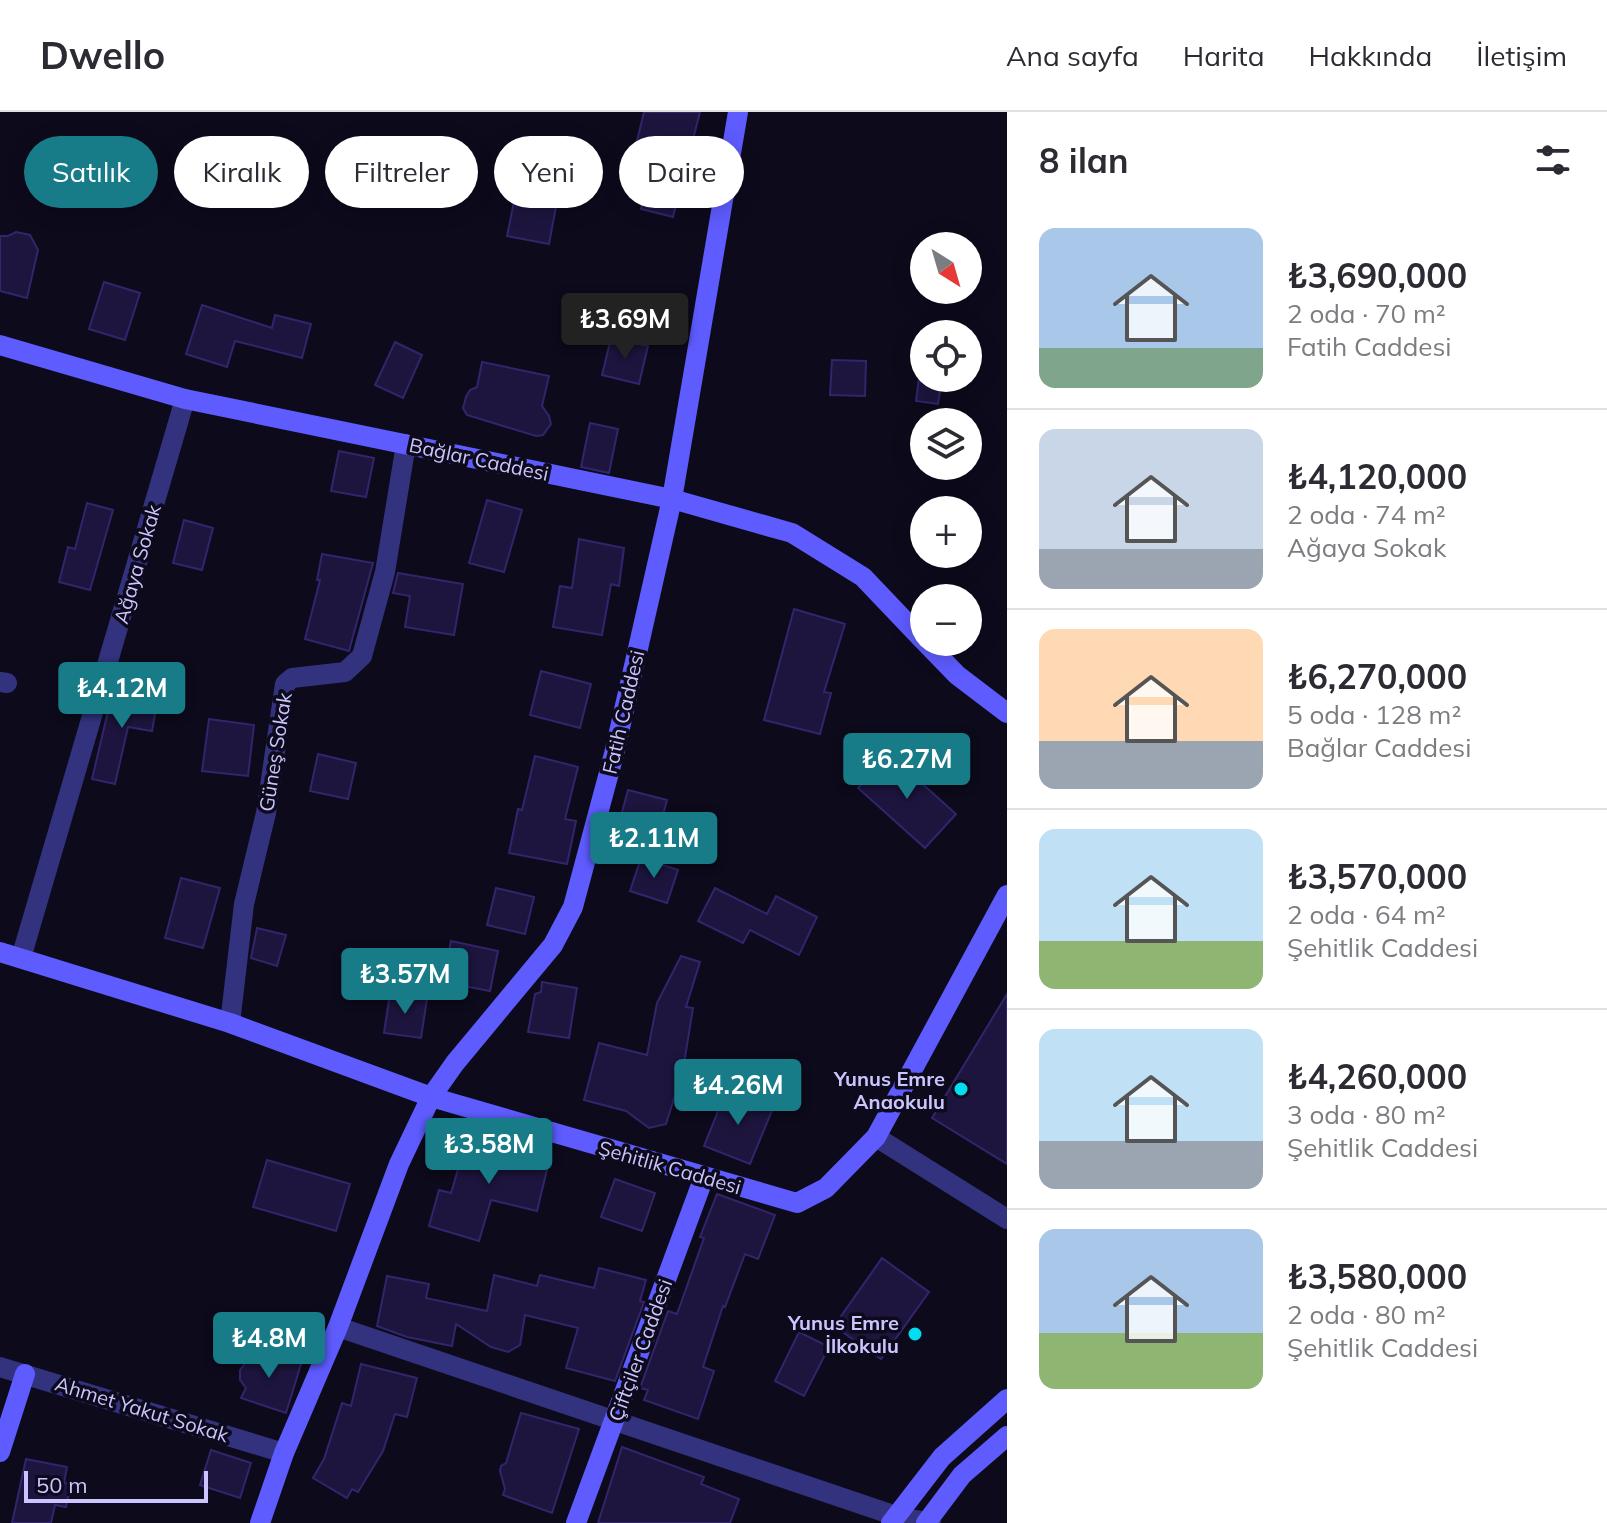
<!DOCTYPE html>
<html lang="tr">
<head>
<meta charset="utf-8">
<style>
	body { margin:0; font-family:Mulish,sans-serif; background:#f7f7f7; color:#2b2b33; height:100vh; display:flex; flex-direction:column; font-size:30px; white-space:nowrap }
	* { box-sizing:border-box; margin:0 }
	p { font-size:26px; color:#7c7c81 }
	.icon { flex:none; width:44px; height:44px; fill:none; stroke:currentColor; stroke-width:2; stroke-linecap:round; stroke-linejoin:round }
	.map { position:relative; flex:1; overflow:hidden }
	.drawer { display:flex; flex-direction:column; background:#fff; width:600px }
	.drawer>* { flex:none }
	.guide { position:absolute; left:24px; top:24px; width:760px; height:72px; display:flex; gap:16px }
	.needle { width:52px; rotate:143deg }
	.buttons { position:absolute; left:910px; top:120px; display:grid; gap:16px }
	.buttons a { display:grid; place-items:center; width:72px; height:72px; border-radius:50%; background:#fff; box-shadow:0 4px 20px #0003; font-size:40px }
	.scale { position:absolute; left:24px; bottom:20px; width:184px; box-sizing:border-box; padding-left:8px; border:4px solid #cbc5ff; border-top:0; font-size:22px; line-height:28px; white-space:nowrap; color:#cbc5ff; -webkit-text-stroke:6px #0d0a1c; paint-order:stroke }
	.price { position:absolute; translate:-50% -68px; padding:0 18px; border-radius:8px; background:#187b88; color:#fff; font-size:26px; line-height:52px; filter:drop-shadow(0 2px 4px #0008) }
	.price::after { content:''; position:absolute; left:50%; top:48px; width:24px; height:18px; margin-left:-12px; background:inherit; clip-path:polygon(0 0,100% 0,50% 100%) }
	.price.current { background:#222; color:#fff }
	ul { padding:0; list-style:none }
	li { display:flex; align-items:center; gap:24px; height:200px; padding:0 32px }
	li+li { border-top:2px solid #e1e1e2 }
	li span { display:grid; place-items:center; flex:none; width:224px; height:160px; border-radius:16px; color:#555 }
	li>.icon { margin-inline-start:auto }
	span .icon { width:96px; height:96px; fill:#fffc; stroke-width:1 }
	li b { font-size:34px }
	h2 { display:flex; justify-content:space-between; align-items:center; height:96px; padding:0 32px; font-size:34px }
	.chip { padding:0 28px; border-radius:36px; background:#fff; box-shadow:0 4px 20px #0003; font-size:28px; line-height:72px }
	.chip.current { background:#187b88; color:#fff }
	header { display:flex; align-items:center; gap:48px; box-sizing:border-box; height:112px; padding:0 40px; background:#fff; border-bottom:2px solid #e1e1e2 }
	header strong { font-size:38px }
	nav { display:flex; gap:44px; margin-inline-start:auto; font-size:28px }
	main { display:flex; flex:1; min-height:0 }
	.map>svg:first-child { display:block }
</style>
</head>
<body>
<header>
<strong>Dwello</strong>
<nav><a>Ana sayfa</a><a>Harita</a><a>Hakkında</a><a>İletişim</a></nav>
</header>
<main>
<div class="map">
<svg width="1007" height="1411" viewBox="0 0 1007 1411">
	<rect width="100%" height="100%" fill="#0d0a1c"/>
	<!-- building -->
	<path fill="#1d153e" stroke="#32256c" stroke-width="2" d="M644,0H700L673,105L641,97L656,38L636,33Z
		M517,75L558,84L549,132L507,124Z
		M16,120L30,123L38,138L27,186L0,179V124H8Z
		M104,170L140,181L125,228L89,217Z
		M202,193L272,216L275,203L311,212L302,246L235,229L227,255L186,242Z
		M611,226L648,234L639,272L602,263Z
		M395,230L422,243L403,286L375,273Z
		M832,248L866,249L865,284L830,283Z
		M482,250L549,264L542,294L549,304L551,312L543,323L536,324L467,303L463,296L466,285L470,278L477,275Z
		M919,266H942L938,292L916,289Z
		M590,311L618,317L609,361L581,355Z
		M339,339L374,346L366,385L331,379Z
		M487,388L522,398L504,460L469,451Z
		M87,391L113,398L90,478L59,470L68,435L75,437Z
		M184,408L213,416L202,458L173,451Z
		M579,427L624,436L619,474L611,472L602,523L553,515L560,474L572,476Z
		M322,442L373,451L349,539L305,527L320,468H317Z
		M398,461L463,472L454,523L405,515L410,484L393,481Z
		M794,497L845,512L824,580L831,581L820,622L764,608Z
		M541,559L591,572L580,616L530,603Z
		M113,578L158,586L152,619L128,615L115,672L92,667Z
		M209,607L254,613L248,664L202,659Z
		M318,642L356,651L348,687L310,679Z
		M889,642L956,702L925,736L858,676Z
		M535,644L578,655L565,707L576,709L567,752L509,741L518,697L522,698Z
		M628,678L667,688L654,737L615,726Z
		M641,746L678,758L667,791L630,779Z
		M181,766L220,776L203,836L165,826Z
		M496,776L534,785L525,822L487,813Z
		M715,776L767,802L776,784L817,805L799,843L750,818L743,831L698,809Z
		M257,816L286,823L277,854L251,846Z
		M451,829L498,839L490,879L443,870Z
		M681,844L700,850L686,895L693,896L683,958L666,1012L649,1016L626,999L584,988L599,931L647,943L657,891Z
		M542,870L577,876L569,926L528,920L535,882L541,880Z
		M390,881L427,887L421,926L384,921Z
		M1007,882V1052L932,1006Z
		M727,977L773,996L750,1052L704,1034Z
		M468,1024L550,1045L537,1099L491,1088L479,1129L429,1114L439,1078L451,1081Z
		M267,1048L350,1072L336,1119L253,1095Z
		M615,1067L655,1081L642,1119L601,1105Z
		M717,1082L775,1103L758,1147L745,1142L725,1195L723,1194L703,1255L714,1259L698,1307L644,1288L648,1278L640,1276L668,1199L677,1202L704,1126L700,1125Z
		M882,1146L929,1180L881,1247L834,1214Z
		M599,1156L646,1168L640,1189L644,1190L615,1269L566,1256L578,1216L525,1203L520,1233L508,1240L491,1235L456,1212L452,1234L407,1225L377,1214L387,1164L429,1172L426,1186L487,1199L494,1163L537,1174L540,1163L594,1176Z
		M799,1220L829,1235L804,1284L775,1269Z
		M257,1235L301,1252L286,1301L241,1286L246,1276L240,1268V1258L246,1250L253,1247Z
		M361,1252L417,1266L407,1305L395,1302L383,1339L358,1380L352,1377L347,1386L313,1366L324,1347L342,1291L351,1294Z
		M521,1301L579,1317L552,1401L503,1383L505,1377L500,1359L501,1354L506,1351Z
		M622,1335L704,1365L701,1372L739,1387L730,1411H598Z
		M211,1338L251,1351L240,1386L200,1373Z
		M26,1347L67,1355L64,1371L71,1372L66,1395L55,1393L51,1411H12Z"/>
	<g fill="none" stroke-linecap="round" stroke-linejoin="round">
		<!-- street -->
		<path stroke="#33327e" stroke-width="20" d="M0,570L7,571
			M21,846L185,287
			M230,911L244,792L266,701L285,572L292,566L345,560L362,544L385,460L406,332
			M876,1025L1007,1107
			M338,1215L896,1404L931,1411
			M0,1255L284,1341"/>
		<!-- secondary -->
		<path stroke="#5e5cff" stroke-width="20" d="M0,233L185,287L672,387L792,421L863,465L924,529
			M925,530L957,563L1007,601
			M0,840L230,911L431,985L797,1091L826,1076L876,1025L1007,783
			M0,1340L25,1262
			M260,1411L284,1341L338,1215L399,1052L431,985L455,951L553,833L573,795L614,642L672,387L738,0
			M576,1411L704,1065
			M891,1411L942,1345L1007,1287
			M926,1411L962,1363L1007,1324"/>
	</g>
	<!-- markers -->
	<g fill="#00dcf0" stroke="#0d0a1c" stroke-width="3">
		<circle cx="961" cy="977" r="8"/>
		<circle cx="915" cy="1222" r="8"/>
	</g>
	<g text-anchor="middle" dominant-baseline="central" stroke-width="7" stroke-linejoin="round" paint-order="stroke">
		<!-- street labels -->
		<g font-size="20" fill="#cbc5ff" stroke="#0d0a1c">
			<text transform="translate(479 347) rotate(12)">Bağlar Caddesi</text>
			<text transform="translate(137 452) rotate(-74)">Ağaya Sokak</text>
			<text transform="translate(623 600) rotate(-77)">Fatih Caddesi</text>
			<text transform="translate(275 640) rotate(-81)">Güneş Sokak</text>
			<text transform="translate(670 1055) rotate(16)">Şehitlik Caddesi</text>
			<text transform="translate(640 1238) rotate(-70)">Çiftçiler Caddesi</text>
			<text transform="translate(142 1297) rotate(17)">Ahmet Yakut Sokak</text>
		</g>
		<!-- poi labels -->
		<g font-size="20" font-weight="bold" fill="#cbc5ff" stroke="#0d0a1c" text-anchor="end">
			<text x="945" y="966">Yunus Emre<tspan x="945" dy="23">Anaokulu</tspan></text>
			<text x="899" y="1210">Yunus Emre<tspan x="899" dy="23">İlkokulu</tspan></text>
		</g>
	</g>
</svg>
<div class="buttons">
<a><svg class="needle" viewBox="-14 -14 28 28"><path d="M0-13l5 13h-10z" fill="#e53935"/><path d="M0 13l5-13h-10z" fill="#7c7c81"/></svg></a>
<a><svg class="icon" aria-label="locate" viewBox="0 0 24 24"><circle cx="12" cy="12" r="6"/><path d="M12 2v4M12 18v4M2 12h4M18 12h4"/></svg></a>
<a><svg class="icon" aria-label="layers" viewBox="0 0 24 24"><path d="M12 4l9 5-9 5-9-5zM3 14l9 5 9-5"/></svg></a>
<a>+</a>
<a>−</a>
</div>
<div class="scale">50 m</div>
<b class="price current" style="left:625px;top:249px">₺3.69M</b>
<b class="price" style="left:122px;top:618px">₺4.12M</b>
<b class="price" style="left:907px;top:689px">₺6.27M</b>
<b class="price" style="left:654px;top:768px">₺2.11M</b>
<b class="price" style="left:405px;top:904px">₺3.57M</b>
<b class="price" style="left:738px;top:1015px">₺4.26M</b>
<b class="price" style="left:489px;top:1074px">₺3.58M</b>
<b class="price" style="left:269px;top:1268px">₺4.8M</b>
<div class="guide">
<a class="chip current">Satılık</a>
<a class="chip">Kiralık</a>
<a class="chip">Filtreler</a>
<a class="chip">Yeni</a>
<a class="chip">Daire</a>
</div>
</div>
<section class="drawer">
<h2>8 ilan<svg class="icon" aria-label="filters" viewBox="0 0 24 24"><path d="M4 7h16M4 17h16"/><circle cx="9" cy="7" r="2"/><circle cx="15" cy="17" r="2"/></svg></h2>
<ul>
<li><span style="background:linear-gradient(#a9c7e8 75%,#7fa58c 0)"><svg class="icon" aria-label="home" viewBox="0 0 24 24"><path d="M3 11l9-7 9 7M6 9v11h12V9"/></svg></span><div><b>₺3,690,000</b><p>2 oda · 70 m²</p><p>Fatih Caddesi</p></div></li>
<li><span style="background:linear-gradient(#c9d6e8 75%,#9aa5b1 0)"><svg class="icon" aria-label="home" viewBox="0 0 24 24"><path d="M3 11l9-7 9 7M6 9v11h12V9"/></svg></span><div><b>₺4,120,000</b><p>2 oda · 74 m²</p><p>Ağaya Sokak</p></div></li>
<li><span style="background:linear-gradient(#ffd9b3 70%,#9aa5b1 0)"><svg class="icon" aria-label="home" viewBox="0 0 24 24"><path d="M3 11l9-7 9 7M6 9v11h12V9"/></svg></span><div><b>₺6,270,000</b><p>5 oda · 128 m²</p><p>Bağlar Caddesi</p></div></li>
<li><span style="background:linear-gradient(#bfe0f5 70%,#8fb573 0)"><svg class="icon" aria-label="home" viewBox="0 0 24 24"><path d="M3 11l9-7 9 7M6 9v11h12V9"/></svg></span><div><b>₺3,570,000</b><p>2 oda · 64 m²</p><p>Şehitlik Caddesi</p></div></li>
<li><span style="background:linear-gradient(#bfe0f5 70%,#9aa5b1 0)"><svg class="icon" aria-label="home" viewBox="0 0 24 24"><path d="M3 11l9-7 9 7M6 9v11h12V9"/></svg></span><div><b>₺4,260,000</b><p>3 oda · 80 m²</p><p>Şehitlik Caddesi</p></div></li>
<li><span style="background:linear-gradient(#a9c7e8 65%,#8fb573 0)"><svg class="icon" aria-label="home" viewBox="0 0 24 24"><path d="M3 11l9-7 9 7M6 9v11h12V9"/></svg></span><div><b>₺3,580,000</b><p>2 oda · 80 m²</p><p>Şehitlik Caddesi</p></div></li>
</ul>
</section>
</main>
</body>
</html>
